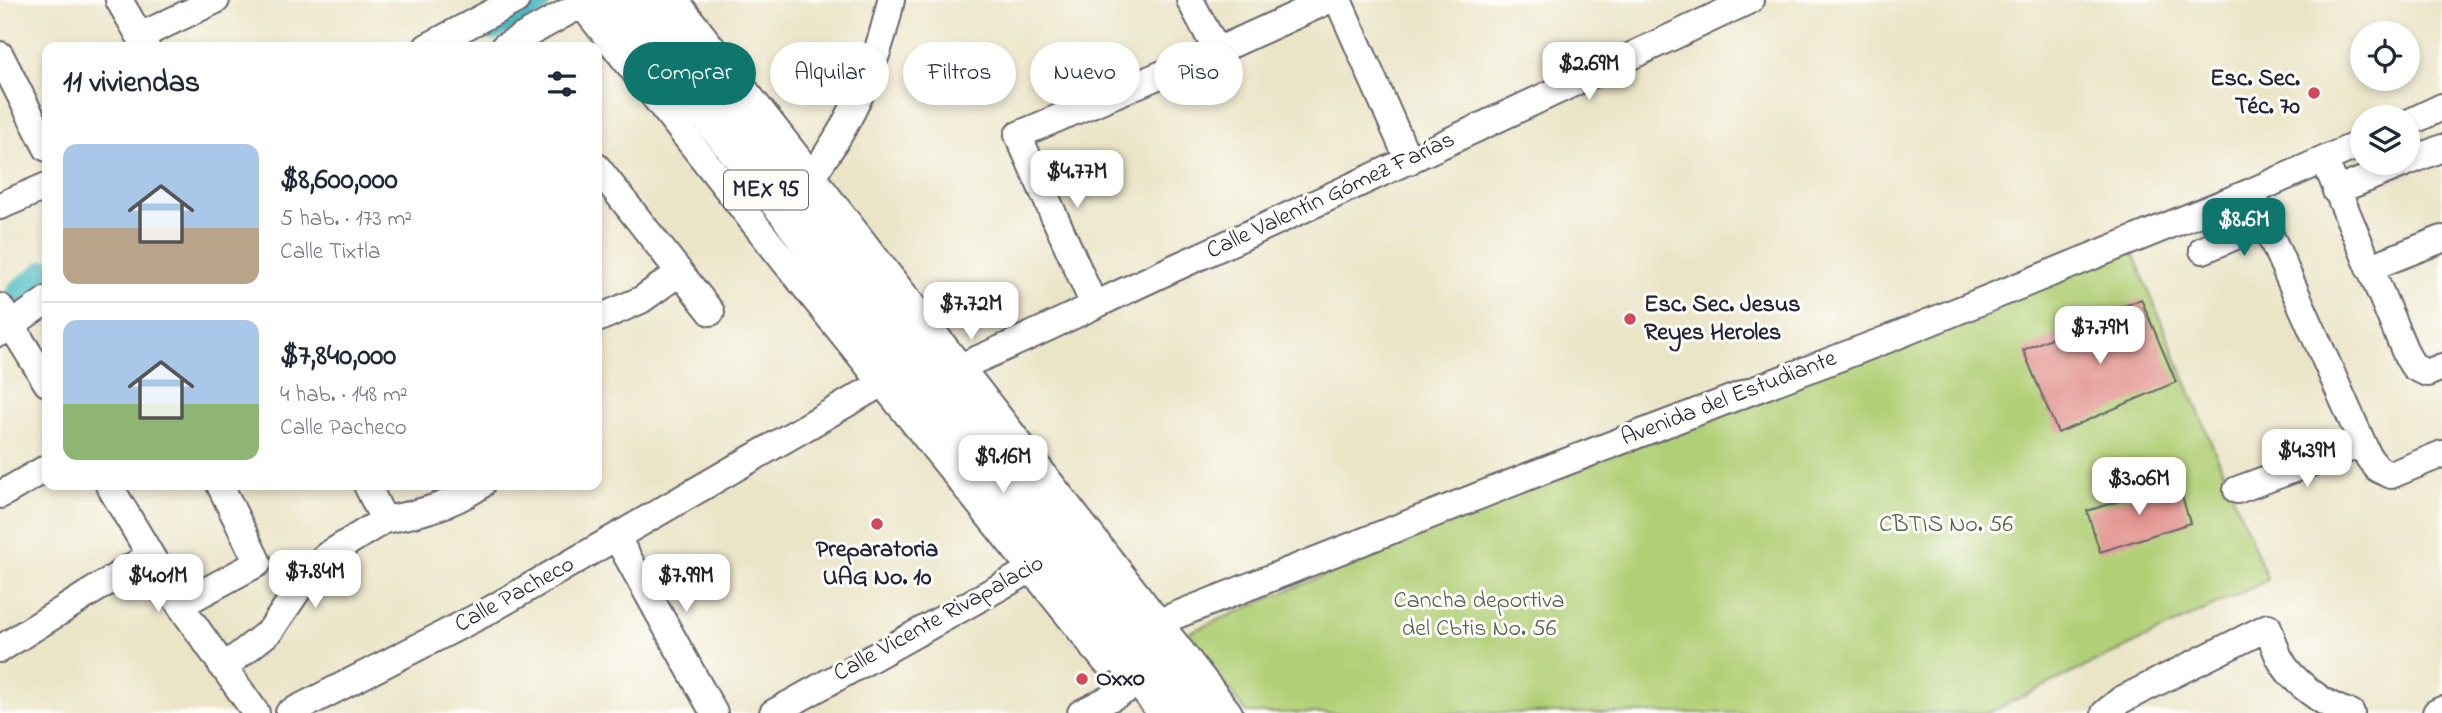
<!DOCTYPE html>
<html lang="es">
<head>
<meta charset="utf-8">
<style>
	body { margin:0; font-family:"Indie Flower",sans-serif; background:#f2f2f3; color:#1f2937; height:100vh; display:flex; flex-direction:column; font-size:26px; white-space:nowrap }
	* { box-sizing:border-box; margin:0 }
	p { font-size:23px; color:#747a83 }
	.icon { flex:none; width:38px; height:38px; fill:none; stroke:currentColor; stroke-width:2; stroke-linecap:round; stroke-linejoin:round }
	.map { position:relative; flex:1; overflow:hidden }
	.sheet { position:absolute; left:42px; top:42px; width:560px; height:448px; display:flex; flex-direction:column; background:#fff; border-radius:14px; box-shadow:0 4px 10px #0003 }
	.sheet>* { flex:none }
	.guide { position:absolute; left:623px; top:42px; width:665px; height:63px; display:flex; gap:14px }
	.fabs { position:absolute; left:2350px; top:21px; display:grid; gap:14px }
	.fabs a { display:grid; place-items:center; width:70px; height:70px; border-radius:50%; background:#fff; box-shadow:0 4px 10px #0003; font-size:35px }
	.price { position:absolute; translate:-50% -60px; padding:0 16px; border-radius:14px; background:#fff; color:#222; font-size:23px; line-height:46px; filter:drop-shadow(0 2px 4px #0008) }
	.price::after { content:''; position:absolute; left:50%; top:42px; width:21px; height:16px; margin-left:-10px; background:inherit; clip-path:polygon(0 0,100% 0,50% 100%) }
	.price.on { background:#0f766e; color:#fff }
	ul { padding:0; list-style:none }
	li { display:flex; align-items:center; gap:21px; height:175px; padding:0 21px }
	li+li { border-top:2px solid #e0e1e3 }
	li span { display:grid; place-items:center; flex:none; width:196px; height:140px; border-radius:14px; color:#555 }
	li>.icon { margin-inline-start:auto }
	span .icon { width:84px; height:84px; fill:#fffc; stroke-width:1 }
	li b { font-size:30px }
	h2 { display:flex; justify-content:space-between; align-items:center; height:84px; padding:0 21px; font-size:30px }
	.chip { padding:0 24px; border-radius:32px; background:#fff; box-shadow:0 4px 10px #0003; font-size:24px; line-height:63px }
	.chip.on { background:#0f766e; color:#fff }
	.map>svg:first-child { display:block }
</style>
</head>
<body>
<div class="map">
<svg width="2442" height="713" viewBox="0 0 2442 713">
	<rect width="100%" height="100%" fill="#fdfcf7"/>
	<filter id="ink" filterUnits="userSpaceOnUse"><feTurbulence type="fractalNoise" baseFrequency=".0143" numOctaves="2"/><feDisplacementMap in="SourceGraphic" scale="14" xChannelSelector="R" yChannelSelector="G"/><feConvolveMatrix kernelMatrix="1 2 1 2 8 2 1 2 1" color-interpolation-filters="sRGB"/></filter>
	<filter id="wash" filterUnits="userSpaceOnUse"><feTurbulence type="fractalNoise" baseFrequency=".00686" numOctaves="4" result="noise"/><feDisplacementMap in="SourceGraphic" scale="28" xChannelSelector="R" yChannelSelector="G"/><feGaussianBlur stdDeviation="1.57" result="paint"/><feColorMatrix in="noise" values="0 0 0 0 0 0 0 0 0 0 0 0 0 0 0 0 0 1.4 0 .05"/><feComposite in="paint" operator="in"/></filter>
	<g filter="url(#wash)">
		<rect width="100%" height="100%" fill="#ebe5c8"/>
		<!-- green -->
		<path fill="#b1cf76" stroke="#6a7858" stroke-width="2" d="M2131,248L2268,580L1988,713H1247L1185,634L1526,490Z"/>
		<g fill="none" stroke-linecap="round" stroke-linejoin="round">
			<!-- river -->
			<path stroke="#4ab9c1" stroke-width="32" d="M490,25L535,0
				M22,294L47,275"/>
		</g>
		<g id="blocks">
			<!-- building -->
			<path fill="#e29591" d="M2141,299L2176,382L2058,433L2023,350Z
				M2178,483L2190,523L2100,552L2087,511Z"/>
		</g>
	</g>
	<g filter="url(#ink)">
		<use href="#blocks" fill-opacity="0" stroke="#68666c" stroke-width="2"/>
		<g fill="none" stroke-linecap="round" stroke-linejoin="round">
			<defs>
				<path id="minor" d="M119,0L146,47
					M578,0L777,252L1105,661
					M675,0L1229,713
					M1190,0L1217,51
					M1338,0L1409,161
					M140,36L216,0
					M427,47L516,0
					M504,47L589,0
					M0,55L47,148
					M2408,123L2442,107
					M2325,161L2407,356L2414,367L2427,373L2442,367
					M2408,162L2442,148
					M597,167L711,312
					M804,191C816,168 832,149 844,126C866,87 882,44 891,0
					M2336,191L2405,163
					M2251,192L2369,458L2378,469L2391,475L2442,454
					M0,206L47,186
					M2203,250L2265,223
					M2369,268L2442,239
					M1094,305L1018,135L1217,51L1329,0
					M0,307L47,383
					M597,319L641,300L679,273
					M0,333L47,300
					M918,384C1008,349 1095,304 1183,264C1373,178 1561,89 1750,0
					M109,485L180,605L256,713
					M367,485L384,520C418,514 453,505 481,485
					M2237,490L2362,444
					M0,495L47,468
					M617,538L714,713
					M180,605L258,563L220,485
					M1093,648L1537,473L1893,337L2251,192L2362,143
					M0,649L149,556
					M223,668L270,631L313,568L326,556L384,520
					M289,713L483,614L882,383
					M773,713L1016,578L1045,559
					M1081,713L1128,689
					M2105,713L2121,700L2268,627C2271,637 2275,648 2279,657C2290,680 2327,708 2351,713
					M2436,713L2442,710"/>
				<path id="major" d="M612,0L785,213L910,387L1165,713
					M644,0L803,192L936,377L1197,713"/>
			</defs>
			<!-- minor casing -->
			<use href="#minor" stroke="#68666c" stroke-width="30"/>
			<!-- major casing -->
			<use href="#major" stroke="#68666c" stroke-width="35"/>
			<!-- minor -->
			<use href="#minor" stroke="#fff" stroke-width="26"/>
			<!-- major -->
			<use href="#major" stroke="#fff" stroke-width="32"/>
		</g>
	</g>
	<!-- markers -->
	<g fill="#d1495b" stroke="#fdfcf7" stroke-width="2.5">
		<circle cx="2314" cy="93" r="7"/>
		<circle cx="1630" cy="319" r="7"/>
		<circle cx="877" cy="524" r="7"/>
		<circle cx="1082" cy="679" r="7"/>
	</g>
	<g text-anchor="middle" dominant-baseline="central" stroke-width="6" stroke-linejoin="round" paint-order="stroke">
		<!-- shield labels -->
		<rect fill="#fdfcf7" stroke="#646373" stroke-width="2" x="724" y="170.5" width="84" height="39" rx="5"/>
		<g font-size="23" font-weight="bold" fill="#22223b">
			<text x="766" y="190">MEX 95</text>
		</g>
		<!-- poi labels -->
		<g font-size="24" font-weight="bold" fill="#22223b" stroke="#fdfcf7" text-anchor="start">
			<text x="2300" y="79" text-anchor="end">Esc. Sec.<tspan x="2300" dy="28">Téc. 70</tspan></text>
			<text x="1644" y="305">Esc. Sec. Jesus<tspan x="1644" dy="28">Reyes Heroles</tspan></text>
			<text x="877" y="550" text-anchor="middle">Preparatoria<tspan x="877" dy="28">UAG No. 10</tspan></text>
			<text x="1096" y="679">Oxxo</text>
		</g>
		<!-- street labels -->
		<g font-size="24" fill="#22223b" stroke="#fdfcf7">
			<text transform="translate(1331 196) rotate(-25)">Calle Valentín Gómez Farías</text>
			<text transform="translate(1729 399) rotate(-21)">Avenida del Estudiante</text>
			<text transform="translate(515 595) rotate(-29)">Calle Pacheco</text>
			<text transform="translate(939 619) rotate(-29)">Calle Vicente Rivapalacio</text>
		</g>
		<!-- park labels -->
		<g font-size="24" fill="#545f50" stroke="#fdfcf7">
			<text x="1946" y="525">CBTIS No. 56</text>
			<text x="1479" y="601">Cancha deportiva<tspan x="1479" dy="28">del Cbtis No. 56</tspan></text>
		</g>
	</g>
</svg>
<div class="fabs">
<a><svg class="icon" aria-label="locate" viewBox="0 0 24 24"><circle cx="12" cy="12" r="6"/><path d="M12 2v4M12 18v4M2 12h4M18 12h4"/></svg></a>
<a><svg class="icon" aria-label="layers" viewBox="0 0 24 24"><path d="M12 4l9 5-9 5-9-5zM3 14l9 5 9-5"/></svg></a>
</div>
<b class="price" style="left:1589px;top:102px">$2.69M</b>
<b class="price" style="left:1077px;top:210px">$4.77M</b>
<b class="price on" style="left:2244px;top:258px">$8.6M</b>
<b class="price" style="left:971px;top:342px">$7.72M</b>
<b class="price" style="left:2100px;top:366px">$7.79M</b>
<b class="price" style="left:2307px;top:489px">$4.39M</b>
<b class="price" style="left:1003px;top:495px">$9.16M</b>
<b class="price" style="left:2139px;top:517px">$3.06M</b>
<b class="price" style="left:315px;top:610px">$7.84M</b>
<b class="price" style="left:158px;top:614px">$4.01M</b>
<b class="price" style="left:686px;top:614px">$7.99M</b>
<div class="guide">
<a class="chip on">Comprar</a>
<a class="chip">Alquilar</a>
<a class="chip">Filtros</a>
<a class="chip">Nuevo</a>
<a class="chip">Piso</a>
</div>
<section class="sheet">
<h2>11 viviendas<svg class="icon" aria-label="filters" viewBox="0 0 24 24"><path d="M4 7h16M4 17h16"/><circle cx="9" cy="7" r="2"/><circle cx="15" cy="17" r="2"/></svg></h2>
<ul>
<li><span style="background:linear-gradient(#a9c7e8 60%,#b9a48a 0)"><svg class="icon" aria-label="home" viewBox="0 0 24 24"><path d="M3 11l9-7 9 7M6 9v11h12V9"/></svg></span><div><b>$8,600,000</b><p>5 hab. · 173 m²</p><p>Calle Tixtla</p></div></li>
<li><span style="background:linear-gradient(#a9c7e8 60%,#8fb573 0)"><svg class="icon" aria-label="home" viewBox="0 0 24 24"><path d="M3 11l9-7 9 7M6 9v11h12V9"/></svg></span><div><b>$7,840,000</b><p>4 hab. · 148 m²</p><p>Calle Pacheco</p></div></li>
</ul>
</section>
</div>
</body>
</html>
